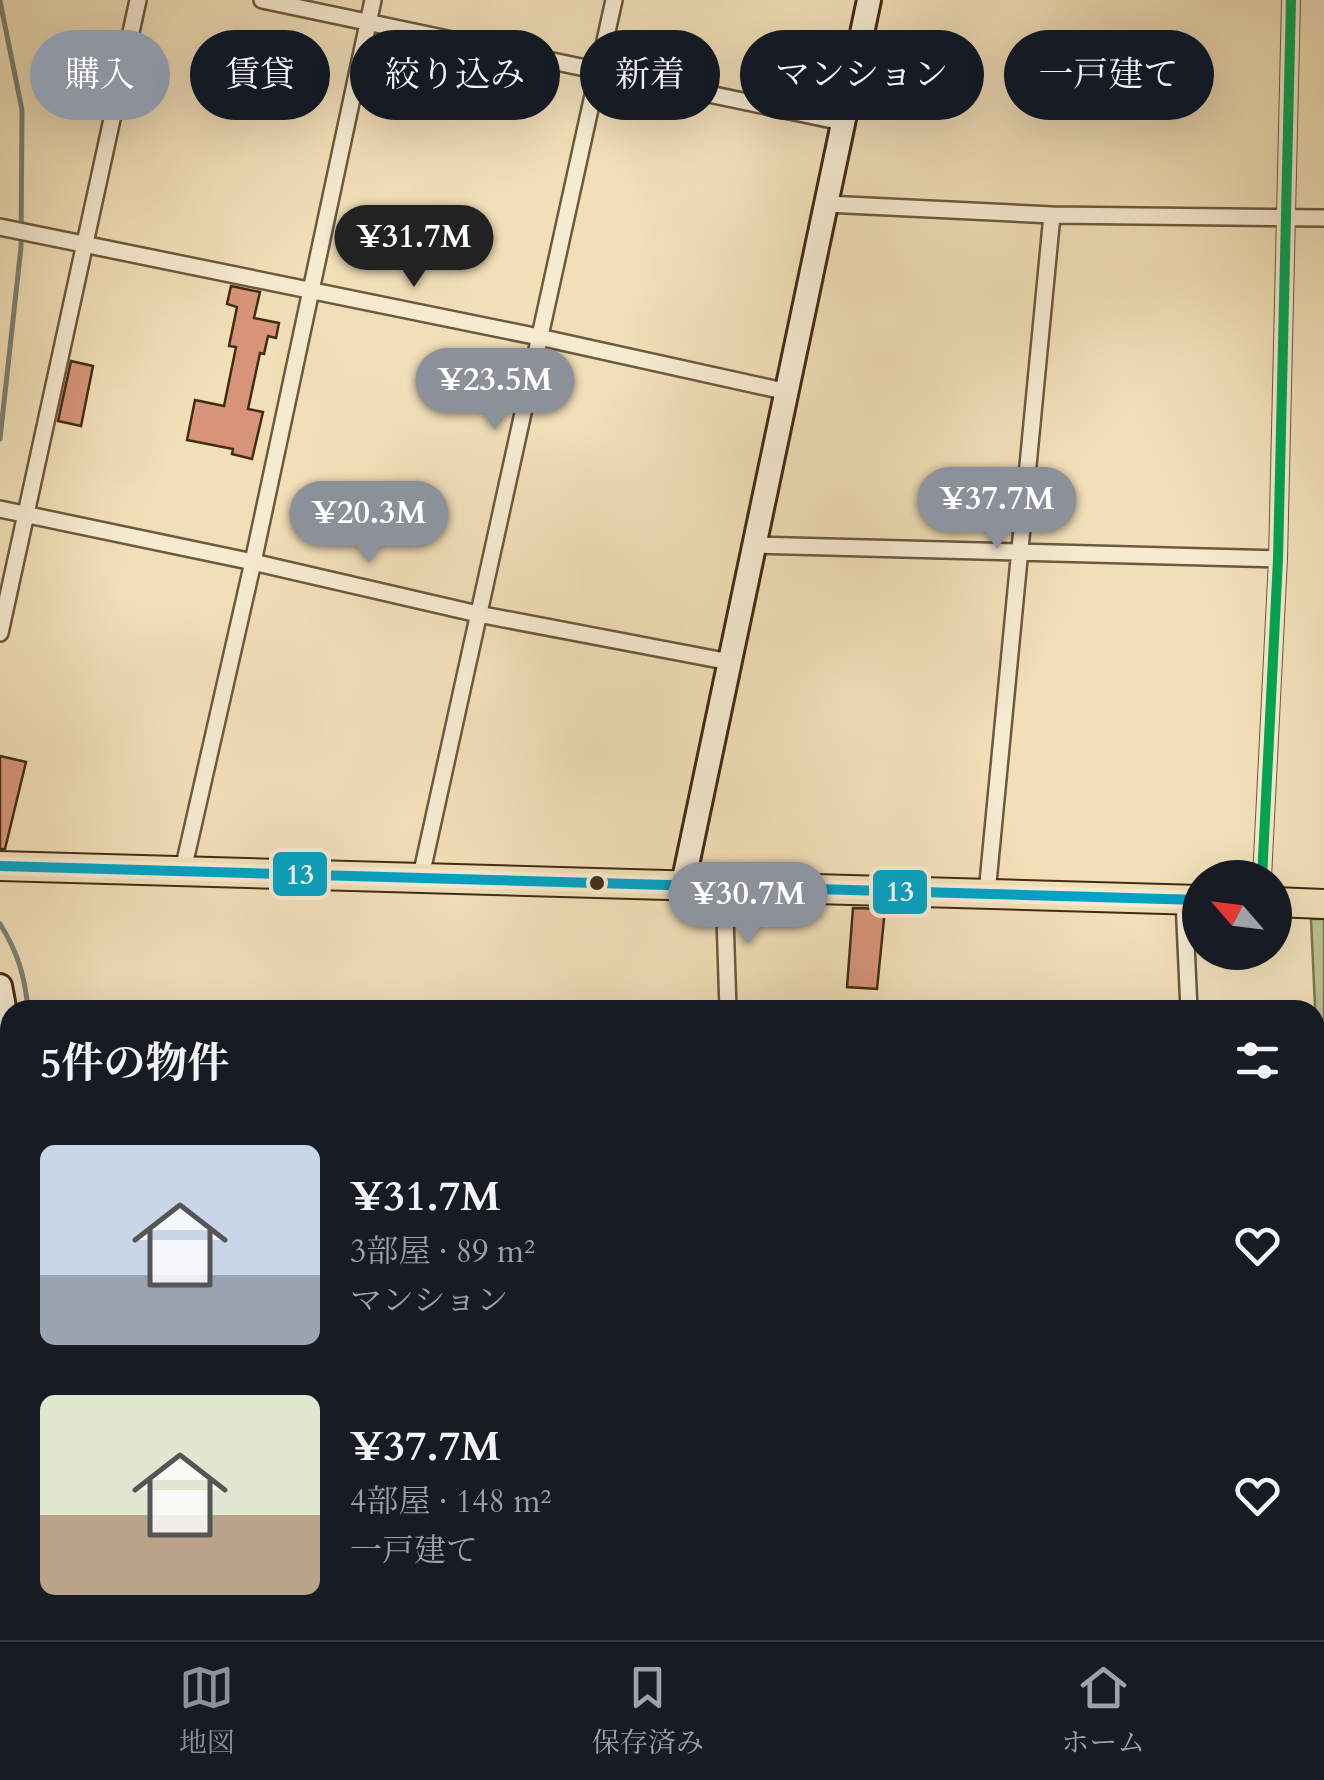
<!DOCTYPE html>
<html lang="ja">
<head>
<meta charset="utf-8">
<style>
	body { margin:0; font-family:Cardo,"Noto Serif JP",serif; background:#242831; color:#f1f3f6; height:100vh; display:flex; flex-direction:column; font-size:38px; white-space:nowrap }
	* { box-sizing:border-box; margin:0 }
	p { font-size:32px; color:#9ea1a6 }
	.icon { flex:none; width:55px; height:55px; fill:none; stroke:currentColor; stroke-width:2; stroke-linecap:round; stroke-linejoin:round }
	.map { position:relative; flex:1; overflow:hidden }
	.side { position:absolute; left:0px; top:1000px; width:1325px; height:640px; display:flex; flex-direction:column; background:#171b24; border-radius:30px 30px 0 0; box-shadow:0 10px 40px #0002 }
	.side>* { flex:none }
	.guide { position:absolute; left:30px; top:30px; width:1265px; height:90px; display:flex; gap:20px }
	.needle { width:65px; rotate:298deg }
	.buttons { position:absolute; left:1182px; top:860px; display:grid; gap:20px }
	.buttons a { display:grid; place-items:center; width:110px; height:110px; border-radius:50%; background:#171b24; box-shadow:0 10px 40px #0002; font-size:50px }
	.price { position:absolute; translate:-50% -85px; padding:0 22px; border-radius:35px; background:#8c9099; color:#fff; font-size:32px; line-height:65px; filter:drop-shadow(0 2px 5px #0008) }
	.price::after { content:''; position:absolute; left:50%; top:60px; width:30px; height:22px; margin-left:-15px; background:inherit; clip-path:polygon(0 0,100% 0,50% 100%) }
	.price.selected { background:#222; color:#fff }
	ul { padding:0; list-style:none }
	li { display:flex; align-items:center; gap:30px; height:250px; padding:0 40px }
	li span { display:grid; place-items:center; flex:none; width:280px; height:200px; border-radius:15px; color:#555 }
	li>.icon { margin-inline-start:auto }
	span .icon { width:120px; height:120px; fill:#fffc; stroke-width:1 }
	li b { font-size:42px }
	h2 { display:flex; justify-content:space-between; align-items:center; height:120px; padding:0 40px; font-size:42px }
	.tag { padding:0 35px; border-radius:45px; background:#171b24; box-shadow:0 10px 40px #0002; font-size:35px; line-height:90px }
	.tag.selected { background:#8c9099; color:#fff }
	.dock { display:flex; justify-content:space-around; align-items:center; height:140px; border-top:2px solid #363941; background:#171b24; font-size:28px; color:#9ea1a6 }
	.dock a { display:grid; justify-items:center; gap:5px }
	.dock .selected { color:#8c9099 }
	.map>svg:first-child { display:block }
</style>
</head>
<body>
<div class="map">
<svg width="1324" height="1640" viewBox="0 0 1324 1640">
	<rect width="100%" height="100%" fill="#f1dfb8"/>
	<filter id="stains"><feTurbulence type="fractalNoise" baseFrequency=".002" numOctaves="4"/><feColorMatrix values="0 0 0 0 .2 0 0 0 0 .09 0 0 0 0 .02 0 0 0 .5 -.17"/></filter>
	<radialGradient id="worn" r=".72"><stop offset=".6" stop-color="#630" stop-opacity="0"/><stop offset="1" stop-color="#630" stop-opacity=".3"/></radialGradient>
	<!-- green -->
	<path fill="#b9c28f" stroke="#7d7752" stroke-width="2.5" d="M1311,919H1324V1640H1242L1241,1630H1315V1205L1324,1203Z"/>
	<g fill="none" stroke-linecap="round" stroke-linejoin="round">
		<!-- stream -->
		<path stroke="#788275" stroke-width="5" d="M0,1L22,110L21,247L0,439
			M0,924C18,952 25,977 28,1010
			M641,1630V1640"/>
	</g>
	<!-- building -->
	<path fill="#d7947a" stroke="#412c14" stroke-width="2.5" d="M231,286L260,292L254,318L279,323L276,338L268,336L264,354L260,353L248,409L263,412L252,459L232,454L233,449L187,440L195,400L224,406L236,347L229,346L237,307L227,304Z
		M71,361L93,366L81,426L58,421Z
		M0,756L26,762L5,849H0Z
		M853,908L885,909L877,989L847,987Z"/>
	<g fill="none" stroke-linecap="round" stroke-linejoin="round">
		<defs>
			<path id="lane" d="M1315,1415H1324
				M1315,1539L1324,1541
				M1303,1630V1640"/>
			<path id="street" d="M262,0L842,122
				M826,204L1052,215L1324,218
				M0,227L539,337L788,392
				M0,509L253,562L478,614L730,662
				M755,545L1278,559
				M0,633L138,0
				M183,870L253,562L373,0
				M421,876L614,0
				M1262,878L1278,559L1291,0
				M724,885L728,1010
				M987,893L1052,215
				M1184,900L1189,1010
				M7,1079L10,1140
				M0,1541L10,1540
				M342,1630L344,1640
				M605,1630L606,1640
				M1224,1630L1225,1640"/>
			<path id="secondary" d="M683,884L869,0
				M0,986C8,1022 9,1056 0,1091
				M0,1167L10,1237
				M65,1630L67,1640"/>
			<path id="highway" d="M0,866L1200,900
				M1275,902L1324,904"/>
		</defs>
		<!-- lane casing -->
		<use href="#lane" stroke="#6d593d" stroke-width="12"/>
		<!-- street casing -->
		<use href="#street" stroke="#6d593d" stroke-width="20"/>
		<!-- secondary casing -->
		<use href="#secondary" stroke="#412c14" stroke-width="28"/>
		<!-- highway casing -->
		<use href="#highway" stroke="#412c14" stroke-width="32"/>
		<!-- lane -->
		<use href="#lane" stroke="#f6ead1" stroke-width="8"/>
		<!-- street -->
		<use href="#street" stroke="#f6ead1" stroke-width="15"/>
		<!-- secondary -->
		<use href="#secondary" stroke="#f6ead1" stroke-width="22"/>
		<!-- highway -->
		<use href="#highway" stroke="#f1dfb8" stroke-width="28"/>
		<defs>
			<path id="bus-1" d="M0,866L1200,900"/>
			<path id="bus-2" d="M1262,878L1278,559L1291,0"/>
		</defs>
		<!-- bus-1 casing -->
		<use href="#bus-1" stroke="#f6ead1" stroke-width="18"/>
		<!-- bus-2 casing -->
		<use href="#bus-2" stroke="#f6ead1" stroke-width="18"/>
		<!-- bus-1 -->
		<use href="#bus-1" stroke="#03a3c5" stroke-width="10"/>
		<!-- bus-2 -->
		<use href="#bus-2" stroke="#00a651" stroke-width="10"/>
	</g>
	<!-- markers -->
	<circle fill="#412c14" stroke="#f6ead1" stroke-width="4" cx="597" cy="883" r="9"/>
	<g stroke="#f6ead1" stroke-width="4">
		<rect x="271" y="850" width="58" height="48" rx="10" fill="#03a3c5"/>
		<rect x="871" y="868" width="58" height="48" rx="10" fill="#03a3c5"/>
	</g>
	<g font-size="28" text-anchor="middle" font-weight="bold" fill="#fff">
		<text x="300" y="884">13</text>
		<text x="900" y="901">13</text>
	</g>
	<rect width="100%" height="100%" filter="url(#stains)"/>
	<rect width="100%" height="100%" fill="url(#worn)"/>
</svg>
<div class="buttons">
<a><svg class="needle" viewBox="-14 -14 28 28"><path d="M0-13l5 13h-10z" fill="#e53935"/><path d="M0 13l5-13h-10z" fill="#9ea1a6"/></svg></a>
</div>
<b class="price selected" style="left:414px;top:290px">¥31.7M</b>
<b class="price" style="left:495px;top:433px">¥23.5M</b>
<b class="price" style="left:997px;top:552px">¥37.7M</b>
<b class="price" style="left:369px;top:566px">¥20.3M</b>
<b class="price" style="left:748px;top:947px">¥30.7M</b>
<div class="guide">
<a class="tag selected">購入</a>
<a class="tag">賃貸</a>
<a class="tag">絞り込み</a>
<a class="tag">新着</a>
<a class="tag">マンション</a>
<a class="tag">一戸建て</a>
</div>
<section class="side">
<h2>5件の物件<svg class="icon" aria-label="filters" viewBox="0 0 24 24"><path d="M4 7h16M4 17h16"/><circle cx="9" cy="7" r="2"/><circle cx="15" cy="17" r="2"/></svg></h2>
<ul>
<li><span style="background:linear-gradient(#c9d6e8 65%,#9aa5b1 0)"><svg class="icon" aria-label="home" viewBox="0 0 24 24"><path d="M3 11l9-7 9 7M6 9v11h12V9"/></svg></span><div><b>¥31.7M</b><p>3部屋 · 89 m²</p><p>マンション</p></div><svg class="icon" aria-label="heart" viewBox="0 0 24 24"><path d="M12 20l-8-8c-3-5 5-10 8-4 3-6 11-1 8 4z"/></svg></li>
<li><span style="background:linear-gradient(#dfe7d0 60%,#b9a48a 0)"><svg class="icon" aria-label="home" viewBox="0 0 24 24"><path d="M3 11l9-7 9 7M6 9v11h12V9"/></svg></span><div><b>¥37.7M</b><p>4部屋 · 148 m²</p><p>一戸建て</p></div><svg class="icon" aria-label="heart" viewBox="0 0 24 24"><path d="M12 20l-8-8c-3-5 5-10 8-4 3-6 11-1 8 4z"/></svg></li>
</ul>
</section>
</div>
<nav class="dock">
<a class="selected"><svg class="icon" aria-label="map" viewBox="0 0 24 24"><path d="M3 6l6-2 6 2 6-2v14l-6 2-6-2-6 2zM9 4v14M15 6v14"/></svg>地図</a>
<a><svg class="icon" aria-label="saved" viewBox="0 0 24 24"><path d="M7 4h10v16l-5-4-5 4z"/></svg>保存済み</a>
<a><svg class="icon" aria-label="home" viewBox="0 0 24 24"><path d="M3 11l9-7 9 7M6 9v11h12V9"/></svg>ホーム</a>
</nav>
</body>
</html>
